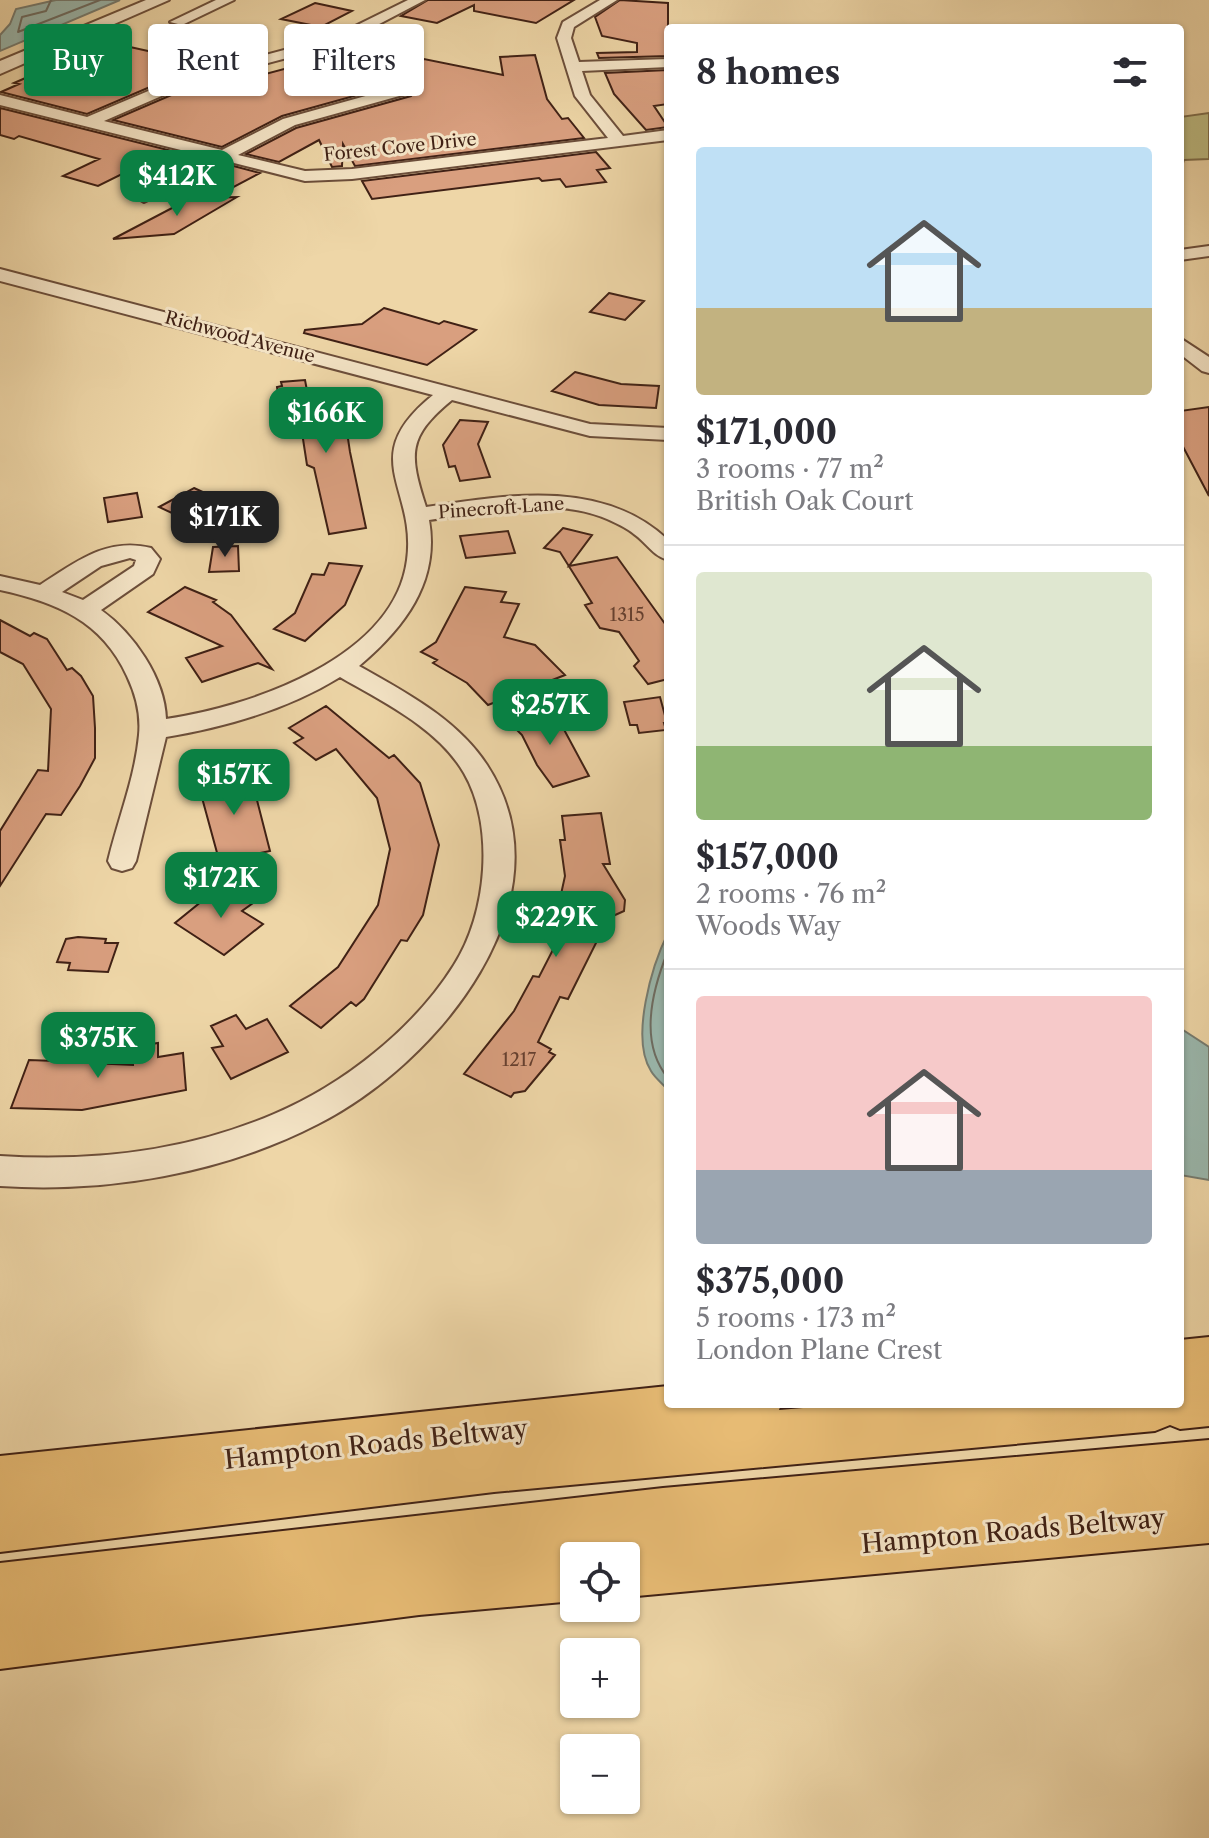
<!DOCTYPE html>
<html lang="en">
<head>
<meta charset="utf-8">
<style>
	body { margin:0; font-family:"Libre Caslon Text",serif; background:#f2f2f3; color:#2b2b33; height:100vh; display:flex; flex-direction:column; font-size:30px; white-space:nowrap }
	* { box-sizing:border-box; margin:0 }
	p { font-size:26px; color:#7c7c81 }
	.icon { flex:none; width:44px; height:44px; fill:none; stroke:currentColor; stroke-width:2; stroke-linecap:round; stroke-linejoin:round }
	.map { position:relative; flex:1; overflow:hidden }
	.sheet { position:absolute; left:664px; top:24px; width:520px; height:1384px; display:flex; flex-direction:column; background:#fff; border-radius:8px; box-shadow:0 2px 6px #0004 }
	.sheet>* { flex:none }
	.banner { position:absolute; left:24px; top:24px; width:520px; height:72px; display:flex; gap:16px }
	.tools { position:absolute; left:560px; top:1542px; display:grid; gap:16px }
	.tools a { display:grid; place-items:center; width:80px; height:80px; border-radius:8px; background:#fff; box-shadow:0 2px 6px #0004; font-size:40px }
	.price { position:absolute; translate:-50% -68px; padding:0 18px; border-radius:16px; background:#0b8043; color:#fff; font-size:26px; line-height:52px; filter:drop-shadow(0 2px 4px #0008) }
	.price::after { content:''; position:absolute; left:50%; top:48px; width:24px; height:18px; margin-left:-12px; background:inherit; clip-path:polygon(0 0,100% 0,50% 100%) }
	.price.current { background:#222; color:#fff }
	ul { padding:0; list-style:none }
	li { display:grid; align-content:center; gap:16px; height:424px; padding:0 32px }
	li+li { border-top:2px solid #e1e1e2 }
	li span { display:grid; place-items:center; height:248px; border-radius:8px; color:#555 }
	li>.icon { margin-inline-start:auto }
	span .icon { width:144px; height:144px; fill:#fffc; stroke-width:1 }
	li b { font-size:34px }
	h2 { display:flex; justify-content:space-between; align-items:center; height:96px; padding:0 32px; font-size:34px }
	.tag { padding:0 28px; border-radius:8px; background:#fff; box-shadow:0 2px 6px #0004; font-size:28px; line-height:72px }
	.tag.current { background:#0b8043; color:#fff }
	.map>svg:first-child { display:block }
</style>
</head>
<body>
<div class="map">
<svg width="1209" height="1838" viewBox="0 0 1209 1838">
	<rect width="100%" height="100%" fill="#eed6a7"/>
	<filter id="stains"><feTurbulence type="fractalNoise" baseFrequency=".0025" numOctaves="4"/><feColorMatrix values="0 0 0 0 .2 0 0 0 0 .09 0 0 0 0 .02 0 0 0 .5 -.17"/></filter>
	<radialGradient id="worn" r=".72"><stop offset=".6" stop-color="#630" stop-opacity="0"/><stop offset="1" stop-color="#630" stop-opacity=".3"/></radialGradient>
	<!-- green -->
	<path fill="#bebc83" stroke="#7f6e4c" stroke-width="2" d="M1209,113V159L1184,160L1180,173V117Z"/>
	<!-- water -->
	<path fill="#9ab8ae" stroke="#767c71" stroke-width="2" d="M56,0H120L0,51V35L10,24L16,9Z
		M668,933V1090C663,1084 655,1078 651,1071C630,1038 652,965 668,933Z
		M1180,1028L1209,1047V1180L1180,1175Z"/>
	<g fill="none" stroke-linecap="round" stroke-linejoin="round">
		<!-- shore -->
		<path stroke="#6d6c62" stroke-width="2" d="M51,0L46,11L22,17L18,32L100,0
			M668,951C652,990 639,1043 668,1078"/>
	</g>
	<!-- building -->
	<path fill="#d99f7f" stroke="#402115" stroke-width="2" d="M428,0H574L536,23L474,11V5L437,23L401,16Z
		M620,0L668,3V56L599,58L597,53L637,52V43L602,36L595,17Z
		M315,3L352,11L321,27L281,19Z
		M121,45L184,59L213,52L230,61L178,75L87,114L1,92L19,84L14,83L62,62L68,64Z
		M535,55L547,99L562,119L568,118L584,138L355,166L343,144L342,166L332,167L319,140L279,162L246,154L296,128L411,96L416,90L404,82L282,116L222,147L113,120L190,87L249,71L258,76L333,56L352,66L379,61L384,66L401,63L408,69L424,59L503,75L500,57Z
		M668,70V104L654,106L668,127L646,130L614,94L605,73Z
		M0,108L200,158L167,175L132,169L98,186L63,176L99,159L19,136L14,139L0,135Z
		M596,152L610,168L597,170L606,182L566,187L560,179L542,181L539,178L372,199L362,181Z
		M226,164L260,173L228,190L192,181Z
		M237,197L174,234L113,239L191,198Z
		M609,293L644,301L625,320L590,312Z
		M384,308L439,324L444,321L476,330L427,365L304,333L305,330L362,324Z
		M575,372L621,384L659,386L656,408L599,405L552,391Z
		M305,380L311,412L349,408L354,431L347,432L350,452L366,528L329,534L314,468L307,465L301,426L285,436L277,387L282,386L281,382Z
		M1209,407V496L1180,441V411Z
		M460,420L488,422L478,444L490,477L460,481L455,466L449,467L443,445Z
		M194,488L244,511L211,531L159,507Z
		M137,493L142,517L108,522L104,498Z
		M563,528L592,535L569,566L617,557L668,628V679L648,684L634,666L639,661L619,632L600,628L585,605L592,603L560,552L544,548Z
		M508,531L515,553L466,558L460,536Z
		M238,546L239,571L209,572L213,547Z
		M329,563L362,566L345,605L305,641L274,629L295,613L312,574L324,575Z
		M185,587L216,600L213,602L231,615L272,669L258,663L202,682L186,658L222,646L148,612Z
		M465,587L506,592L501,602L519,604L504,637L535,645L565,675L488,705L467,683L433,663L437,660L421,652L436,642Z
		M0,620L30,636L34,633L47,639L67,670L72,668L81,676L93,696L95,728V758L80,786L61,815L46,814L0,886V831L38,770L48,771L51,709L23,664L0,652Z
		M660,697L667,723H664L666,730L639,733L637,725H630L624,702Z
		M326,706L389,758L394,755L420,783L439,845L423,915L407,941L401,940L364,999L356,1006L351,1002L321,1028L290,1006L338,967L378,905L390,849L377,798L336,749L316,760L294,743L303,738L289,728Z
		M554,711L589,776L553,787L537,765L522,735L505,718Z
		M212,768L249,769L270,851L250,855L252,864L222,871L201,794Z
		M601,813L610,864H603L625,900L624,911L604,920L601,933L568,999L560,997L538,1042L551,1049L549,1052L555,1055L525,1091L514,1093L511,1097L464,1074L514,1011L533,976L539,977L562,932L553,931L565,876L560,840H565L562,816Z
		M223,884L253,903L242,911L263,924L224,955L175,923Z
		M78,937L106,939L105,943H118L108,972L68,970L70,963L57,962L66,939Z
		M236,1015L246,1029L267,1019L288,1052L231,1079L212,1048L223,1046L211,1026Z
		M158,1043V1057L183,1053L186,1090L82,1110L11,1108L29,1060L55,1061L62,1044L78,1045L90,1063L133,1065L132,1047Z"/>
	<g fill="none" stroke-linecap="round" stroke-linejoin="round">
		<defs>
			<path id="minor" d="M216,0H234L182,25L170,22Z
				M408,0H425L343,43L189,84L104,121L222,150L283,119L405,85L413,90L410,93L295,125L238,155L305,171L352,169L608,138L575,96L557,38L563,22L600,0H617L574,27L571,38L579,62L668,59V67L582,71L590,95L623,136L668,130V140L352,179L305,181L226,161L144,202L136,197L138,193L209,157L0,105V95L87,117L179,78L333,37Z
				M1209,246V256L1180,260V250Z
				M0,269L590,424L668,428V440L590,436L452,400C407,437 409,454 426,507C507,495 602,478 668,540V560C653,556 646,542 634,534C627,528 616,523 607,519C553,496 484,512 429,520C440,582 404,628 359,666C405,692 457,719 487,765C575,900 435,1065 318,1124C221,1174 108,1193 0,1186V1156C93,1162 188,1151 274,1114C343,1085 414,1029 454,965C487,914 495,826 464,773C438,728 383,702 340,677C288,709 227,727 166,737L136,861L132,868L122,871L112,868L108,861C118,819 135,778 139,735C141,714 136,695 127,676C102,621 56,602 0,590V576L40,585C76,562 107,537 151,548L160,559L153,574L101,610C133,633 165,678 166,719C249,707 394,659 407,560C417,487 355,458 433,395L0,281ZM130,558L136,560L134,566L83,600L62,592L101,566Z
				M1180,338L1209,357V373L1202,371L1180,354Z"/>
			<path id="tertiary" d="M146,0H169L0,74V61Z"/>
			<path id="motorway" d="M1209,1337V1426L1180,1429L1170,1425L1155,1431L494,1492L0,1552V1456L668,1386V1404H781L779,1410L851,1404H1180V1340Z
				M1209,1440V1543L626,1597V1556H574V1601L419,1615L0,1669V1563L663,1488Z"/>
		</defs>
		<!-- minor casing -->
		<use href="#minor" stroke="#6c4e3a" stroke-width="4"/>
		<!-- tertiary casing -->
		<use href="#tertiary" stroke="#6c4e3a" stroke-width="4"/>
		<!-- motorway casing -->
		<use href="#motorway" stroke="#402115" stroke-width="4"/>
		<!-- minor -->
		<use href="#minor" fill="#f4e4c6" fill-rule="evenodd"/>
		<!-- tertiary -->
		<use href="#tertiary" fill="#f4e4c6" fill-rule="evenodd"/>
		<!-- motorway -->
		<use href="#motorway" fill="#e7bb74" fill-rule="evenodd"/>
	</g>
	<g text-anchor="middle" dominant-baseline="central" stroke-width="6" stroke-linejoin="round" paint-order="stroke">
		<!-- far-street labels -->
		<g font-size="18" fill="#402115" stroke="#f4e4c6">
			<text transform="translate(400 147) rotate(-6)">Forest Cove Drive</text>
			<text transform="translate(240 337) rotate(15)">Richwood Avenue</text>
			<text transform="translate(501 508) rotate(-4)">Pinecroft Lane</text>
		</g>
		<!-- number labels -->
		<g font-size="18" fill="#664030">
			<text x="627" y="615">1315</text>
			<text x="519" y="1060">1217</text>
		</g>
		<!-- near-street labels -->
		<g font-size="26" fill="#402115" stroke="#f4e4c6">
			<text transform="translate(376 1444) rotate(-6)">Hampton Roads Beltway</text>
			<text transform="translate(1013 1531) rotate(-5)">Hampton Roads Beltway</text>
		</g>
	</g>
	<rect width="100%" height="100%" filter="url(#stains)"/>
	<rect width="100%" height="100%" fill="url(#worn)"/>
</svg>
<div class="tools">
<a><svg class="icon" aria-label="locate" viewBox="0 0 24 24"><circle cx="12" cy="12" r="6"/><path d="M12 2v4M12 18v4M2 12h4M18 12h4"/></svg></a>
<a>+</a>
<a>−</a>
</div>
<b class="price" style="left:177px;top:218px">$412K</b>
<b class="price" style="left:326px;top:455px">$166K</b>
<b class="price current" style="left:225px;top:559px">$171K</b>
<b class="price" style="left:550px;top:747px">$257K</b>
<b class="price" style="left:234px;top:817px">$157K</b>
<b class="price" style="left:221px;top:920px">$172K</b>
<b class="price" style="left:556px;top:959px">$229K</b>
<b class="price" style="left:98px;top:1080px">$375K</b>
<div class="banner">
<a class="tag current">Buy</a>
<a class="tag">Rent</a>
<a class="tag">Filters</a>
</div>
<section class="sheet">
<h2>8 homes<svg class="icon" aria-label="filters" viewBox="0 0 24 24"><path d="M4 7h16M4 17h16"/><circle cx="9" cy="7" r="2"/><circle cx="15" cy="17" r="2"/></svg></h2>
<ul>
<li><span style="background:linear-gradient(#bfe0f5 65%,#c2b280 0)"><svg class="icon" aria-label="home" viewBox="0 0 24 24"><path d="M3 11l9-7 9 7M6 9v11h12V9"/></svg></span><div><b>$171,000</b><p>3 rooms · 77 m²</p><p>British Oak Court</p></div></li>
<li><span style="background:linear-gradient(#dfe7d0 70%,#8fb573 0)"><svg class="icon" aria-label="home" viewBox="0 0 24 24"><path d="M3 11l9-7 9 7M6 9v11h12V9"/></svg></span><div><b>$157,000</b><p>2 rooms · 76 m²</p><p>Woods Way</p></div></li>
<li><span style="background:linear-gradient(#f6c9c9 70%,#9aa5b1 0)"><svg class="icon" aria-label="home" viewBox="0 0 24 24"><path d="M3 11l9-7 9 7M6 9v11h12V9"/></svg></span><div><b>$375,000</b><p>5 rooms · 173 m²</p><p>London Plane Crest</p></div></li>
</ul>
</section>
</div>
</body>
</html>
